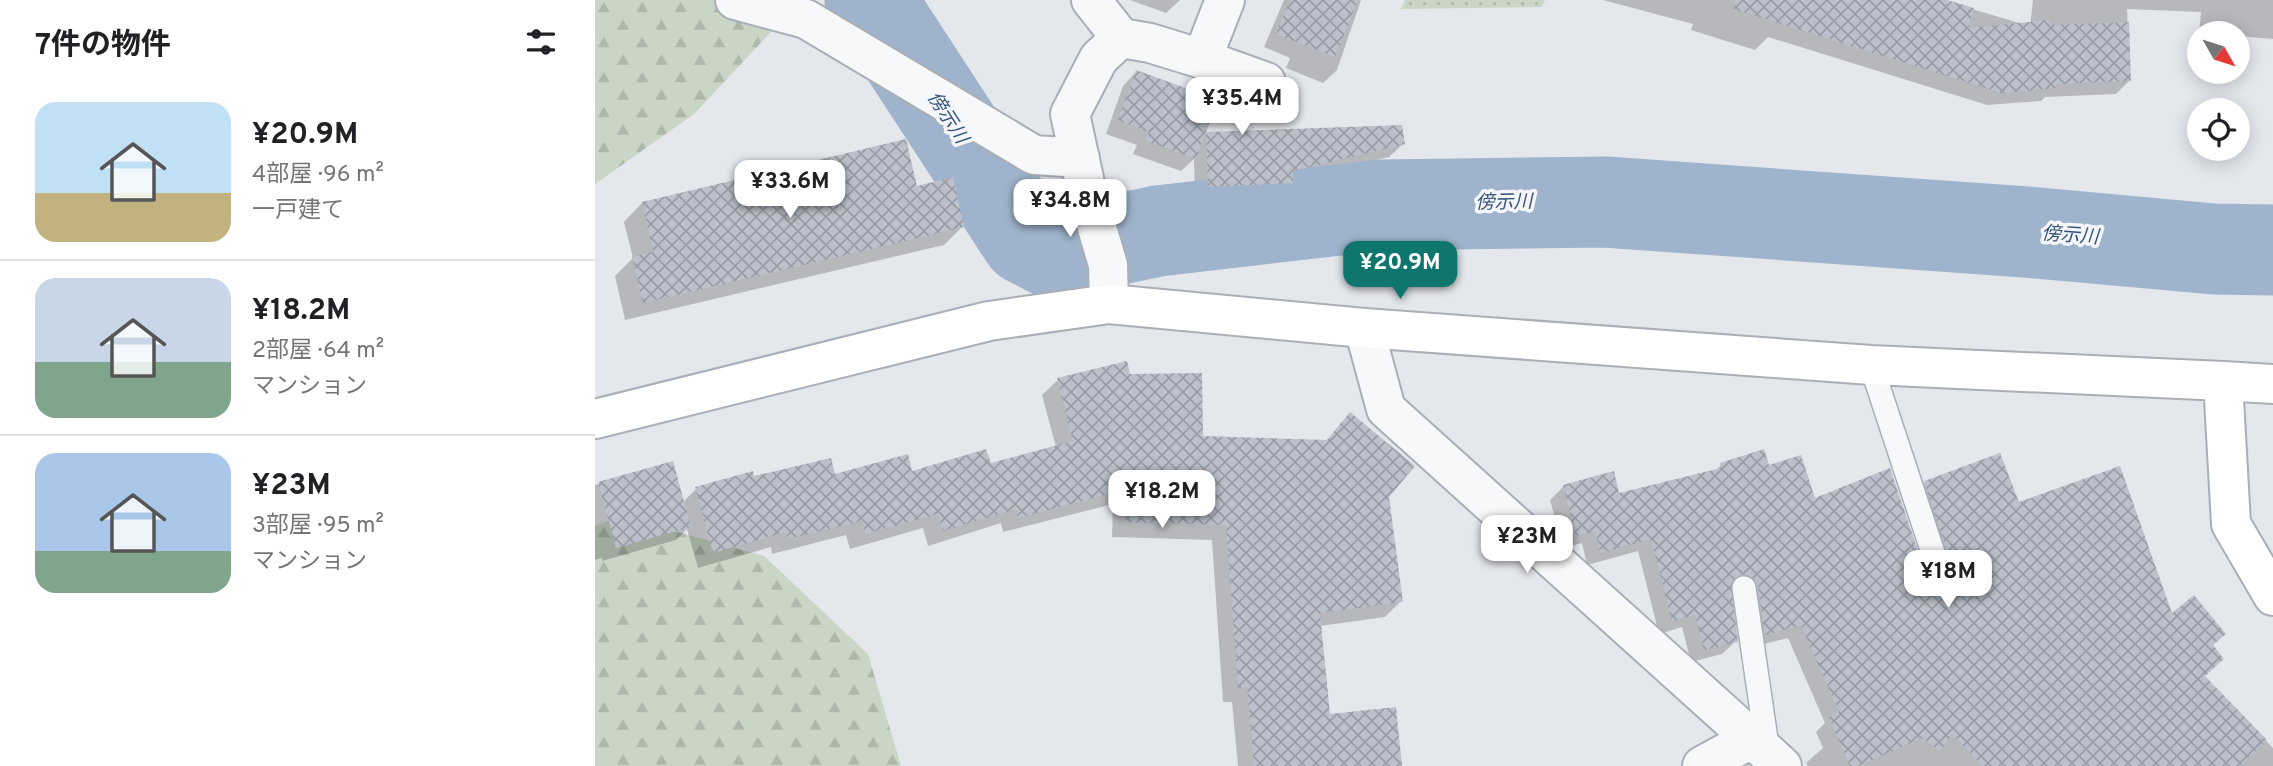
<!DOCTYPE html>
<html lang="ja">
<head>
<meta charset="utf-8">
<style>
	body { margin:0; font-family:Overpass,"Noto Sans JP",sans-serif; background:#f6f6f6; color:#202124; height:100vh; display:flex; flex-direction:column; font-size:26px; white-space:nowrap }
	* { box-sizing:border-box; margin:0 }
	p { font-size:23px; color:#757577 }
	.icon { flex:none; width:38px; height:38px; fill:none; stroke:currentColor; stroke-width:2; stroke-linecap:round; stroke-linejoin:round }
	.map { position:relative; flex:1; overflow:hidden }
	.side { display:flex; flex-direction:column; background:#fff; width:595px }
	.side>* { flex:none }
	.needle { width:46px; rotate:129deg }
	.tools { position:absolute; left:1592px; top:21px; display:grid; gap:14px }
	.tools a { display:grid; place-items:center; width:63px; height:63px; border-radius:50%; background:#fff; box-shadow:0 4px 18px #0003; font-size:35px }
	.price { position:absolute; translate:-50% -60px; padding:0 16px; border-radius:14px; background:#fff; color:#222; font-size:23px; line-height:46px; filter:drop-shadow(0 2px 4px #0008) }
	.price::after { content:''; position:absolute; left:50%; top:42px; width:21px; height:16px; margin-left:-10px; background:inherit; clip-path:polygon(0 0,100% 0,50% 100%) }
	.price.current { background:#0f766e; color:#fff }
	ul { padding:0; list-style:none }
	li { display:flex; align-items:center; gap:21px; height:175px; padding:0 35px }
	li+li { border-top:2px solid #e0e0e0 }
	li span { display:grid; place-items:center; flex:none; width:196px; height:140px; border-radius:21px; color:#555 }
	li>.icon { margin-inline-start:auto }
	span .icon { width:84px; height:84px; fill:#fffc; stroke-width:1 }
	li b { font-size:30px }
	h2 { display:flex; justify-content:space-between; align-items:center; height:84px; padding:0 35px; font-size:30px }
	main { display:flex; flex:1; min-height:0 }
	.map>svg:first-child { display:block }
</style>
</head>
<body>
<main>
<section class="side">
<h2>7件の物件<svg class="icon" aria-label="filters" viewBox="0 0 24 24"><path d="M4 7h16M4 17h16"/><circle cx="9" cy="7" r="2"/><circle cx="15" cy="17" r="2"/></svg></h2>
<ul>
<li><span style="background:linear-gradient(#bfe0f5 65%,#c2b280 0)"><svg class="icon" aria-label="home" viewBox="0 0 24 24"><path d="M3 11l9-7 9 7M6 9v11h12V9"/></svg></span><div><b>¥20.9M</b><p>4部屋 · 96 m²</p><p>一戸建て</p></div></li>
<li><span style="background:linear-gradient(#c9d6e8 60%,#7fa58c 0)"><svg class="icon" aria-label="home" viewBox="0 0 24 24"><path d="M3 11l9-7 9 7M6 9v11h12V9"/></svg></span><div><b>¥18.2M</b><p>2部屋 · 64 m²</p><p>マンション</p></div></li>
<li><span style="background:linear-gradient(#a9c7e8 70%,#7fa58c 0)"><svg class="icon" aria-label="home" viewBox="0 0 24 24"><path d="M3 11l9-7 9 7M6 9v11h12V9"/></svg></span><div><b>¥23M</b><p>3部屋 · 95 m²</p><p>マンション</p></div></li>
</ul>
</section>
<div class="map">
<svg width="1678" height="766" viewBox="0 0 1678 766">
	<defs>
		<pattern id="forest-firs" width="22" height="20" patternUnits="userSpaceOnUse" patternTransform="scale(1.75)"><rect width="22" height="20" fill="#c9d6c5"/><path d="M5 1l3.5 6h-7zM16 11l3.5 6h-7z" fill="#adb8ab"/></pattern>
		<pattern id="park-dots" width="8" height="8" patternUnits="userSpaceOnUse" patternTransform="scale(1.75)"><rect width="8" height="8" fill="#c9d6c5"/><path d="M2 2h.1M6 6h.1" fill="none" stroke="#adb8ab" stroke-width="1.8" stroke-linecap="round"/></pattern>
		<pattern id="building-cross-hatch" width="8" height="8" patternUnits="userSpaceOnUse" patternTransform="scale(1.75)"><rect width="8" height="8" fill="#bbc0ca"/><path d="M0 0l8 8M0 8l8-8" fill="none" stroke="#989da6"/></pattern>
	</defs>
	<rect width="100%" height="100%" fill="#e4e7ec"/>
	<!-- forest -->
	<path fill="url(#forest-firs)" d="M0,0H206L99,114L0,184Z
		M25,516L169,556L273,654L306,766H0V526Z"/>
	<!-- park -->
	<path fill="url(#park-dots)" d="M810,0H950L947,7L806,9Z"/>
	<!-- shadow -->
	<path fill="#0003" d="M535,0H585L571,13Z
		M689,0H766L742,70L728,83L691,68L695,58L669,47Z
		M1008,0H1346L1435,26L1438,0H1678V39L1643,36V33L1604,34L1606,12L1532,9L1535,80L1521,94L1450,97L1446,101L1392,105L1173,37L1160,50L1096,30L1098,24Z
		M541,72L609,134L806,127L808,144L794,157L696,180L683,196L600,200L599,159L586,171L538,154L542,145L511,134L528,86Z
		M320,188L367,227L349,245L30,320L20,276L38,258L29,222L47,203Z
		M533,376L606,437L730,442L755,415L792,496L806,601L790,617L725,626L733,715L805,766H643L637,702H628L617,540L517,537L518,504L408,532L406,523L333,546L328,528L255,549L251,535L177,554L176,547L103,568L92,529L81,540L7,561V558L0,560V485L77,463L88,502L101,489L158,478L316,473L394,466L461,447L447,395L463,380Z
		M1126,465L1173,467L1343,590L1346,589V584L1317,496L1330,483L1423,505L1616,646L1608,677L1678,748V766H1213L1211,763L1228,748L1221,732L1230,723L1193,638L1157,647L1141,588L1134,587L1141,641L1127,654L1096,662L1087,627L1064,634L1043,551L992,565L987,543L968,548L955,500L969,486L1023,495L1119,472Z"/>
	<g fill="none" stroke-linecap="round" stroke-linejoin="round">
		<!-- river -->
		<path stroke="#9fb4cc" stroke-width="91" d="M275,0L431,239L458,253L563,231L787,205L1010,202L1431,232L1619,249L1678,250"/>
	</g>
	<!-- building -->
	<path fill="url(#building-cross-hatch)" d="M695,0H763L740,57L681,34Z
		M1140,0H1352L1379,8L1373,28L1455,20L1456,25L1534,22L1536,81L1461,84V88L1406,93L1139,9Z
		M541,70L623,100L611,132L807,125L810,144L698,171V183L613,187L611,132L601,159L550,140L554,132L523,120Z
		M311,139L322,186L358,177L369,227L48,303L37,257L58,252L47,202Z
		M532,361L535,374L607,373L608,436L732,440L755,412L820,466L794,497L808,602L725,613L735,714L801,707L807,766H659L652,687L643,688L631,525L531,522L532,489L423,518L421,509L348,531L343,514L270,534L267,521L193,539L191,532L118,553L100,487L158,471L159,476L236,458L240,474L313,454L317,471L391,449L396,463L478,441L462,378Z
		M1169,449L1174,465L1206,455L1220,498L1295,468L1332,578L1336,585L1343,588L1355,584L1358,578V570L1329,481L1405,453L1424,502L1525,466L1577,613L1599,595L1631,634L1618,645L1629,659L1610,676L1672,740L1645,766H1388L1357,734L1345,751L1327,738L1263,766H1255L1234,717L1244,712L1206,625L1170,635L1163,586L1159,579L1154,575L1146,574L1140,578L1136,583L1143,642L1109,650L1100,615L1077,621L1056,539L1005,553L1000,531L981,536L968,485L1019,471L1024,493L1126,468L1125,463Z
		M78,461L96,527L21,548L3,482Z"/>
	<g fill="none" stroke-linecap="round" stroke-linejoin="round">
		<defs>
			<path id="lane" d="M1276,365L1345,574
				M1149,588L1173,753"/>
			<path id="street" d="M140,0L211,19L439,155L485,158
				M496,0L526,38
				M607,59L671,82
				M514,304L513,265L493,197L475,114L504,58L526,38L555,43L607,59L630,0
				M769,328L791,409L1187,766
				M1107,766L1158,738"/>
			<path id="secondary" d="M1678,384L1628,381L1636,524L1678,596
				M0,419L394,321L514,304L769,328L1276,365L1628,381"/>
		</defs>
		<!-- lane casing -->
		<use href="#lane" stroke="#a9aeb7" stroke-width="26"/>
		<!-- street casing -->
		<use href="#street" stroke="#a9aeb7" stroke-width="42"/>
		<!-- secondary casing -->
		<use href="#secondary" stroke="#a9aeb7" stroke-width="42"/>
		<!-- lane -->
		<use href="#lane" stroke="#f7f8fa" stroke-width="23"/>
		<!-- street -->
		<use href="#street" stroke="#f7f8fa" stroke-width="38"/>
		<!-- secondary -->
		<use href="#secondary" stroke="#fff" stroke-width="38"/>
	</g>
	<g text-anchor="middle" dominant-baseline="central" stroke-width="7" stroke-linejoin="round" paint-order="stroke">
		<!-- water labels -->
		<g font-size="19" font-style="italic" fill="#34527a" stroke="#f4f6f9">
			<text transform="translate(352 118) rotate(57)">傍示川</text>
			<text transform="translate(909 203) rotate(-1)">傍示川</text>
			<text transform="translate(1475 236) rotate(4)">傍示川</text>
		</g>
	</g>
</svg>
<div class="tools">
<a><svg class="needle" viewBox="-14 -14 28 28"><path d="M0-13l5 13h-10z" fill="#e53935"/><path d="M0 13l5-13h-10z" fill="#757577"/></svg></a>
<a><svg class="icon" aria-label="locate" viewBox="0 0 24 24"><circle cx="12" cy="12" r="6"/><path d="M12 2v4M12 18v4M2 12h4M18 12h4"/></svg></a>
</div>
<b class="price" style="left:647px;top:137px">¥35.4M</b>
<b class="price" style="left:195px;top:220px">¥33.6M</b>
<b class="price" style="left:475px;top:239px">¥34.8M</b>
<b class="price current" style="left:805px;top:301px">¥20.9M</b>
<b class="price" style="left:567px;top:530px">¥18.2M</b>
<b class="price" style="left:932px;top:575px">¥23M</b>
<b class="price" style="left:1353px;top:610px">¥18M</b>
</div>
</main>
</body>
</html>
